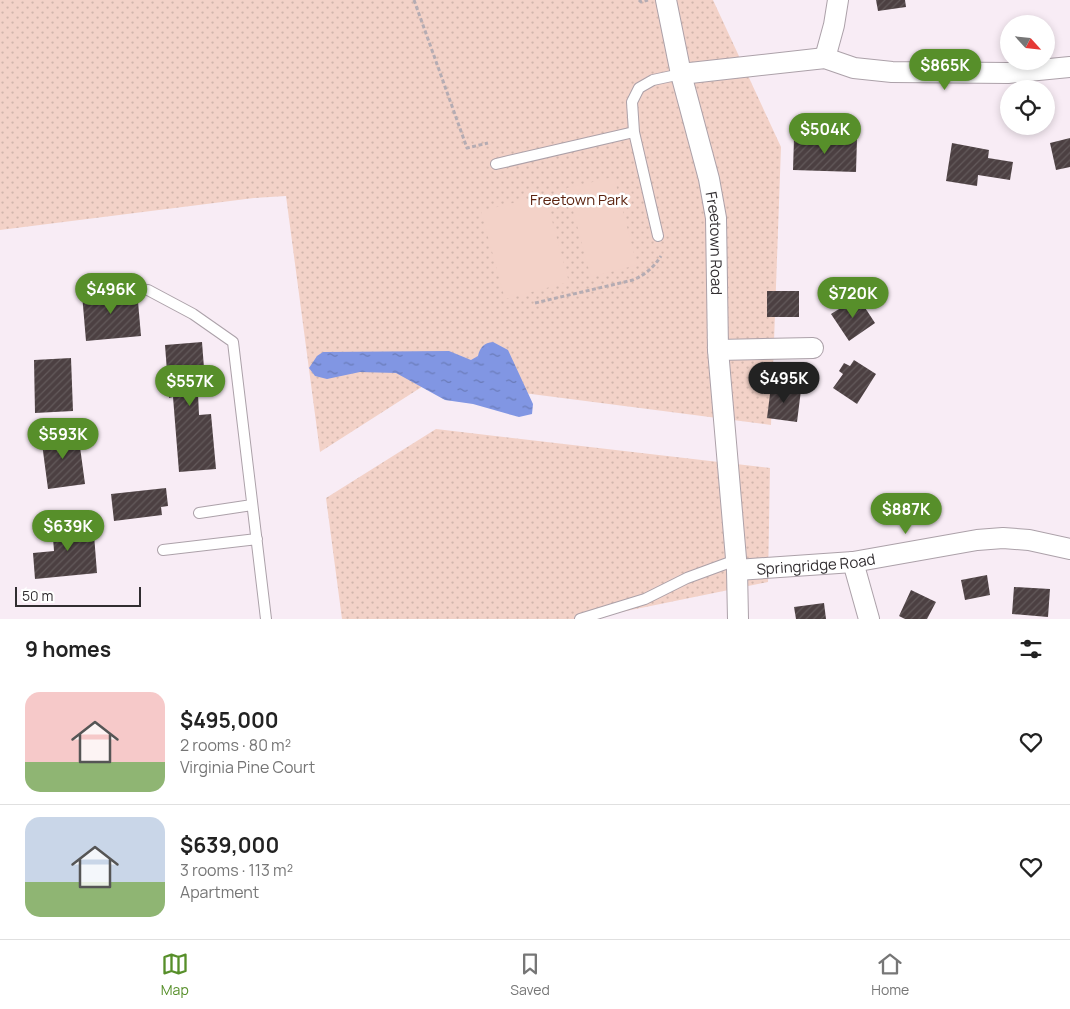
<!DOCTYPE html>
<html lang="en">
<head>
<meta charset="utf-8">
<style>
	body { margin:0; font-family:Manrope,sans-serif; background:#f6f6f6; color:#222; height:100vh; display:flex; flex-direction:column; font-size:19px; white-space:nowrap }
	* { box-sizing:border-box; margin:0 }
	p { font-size:16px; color:#767676 }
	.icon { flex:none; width:28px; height:28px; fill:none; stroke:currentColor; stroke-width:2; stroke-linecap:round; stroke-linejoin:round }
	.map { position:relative; height:619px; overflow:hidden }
	.side { display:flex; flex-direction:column; background:#fff; flex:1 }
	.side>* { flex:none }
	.needle { width:32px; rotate:117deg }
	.buttons { position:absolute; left:1000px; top:15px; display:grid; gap:10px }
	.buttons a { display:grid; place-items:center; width:55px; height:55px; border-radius:50%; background:#fff; box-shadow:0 2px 8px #0003; font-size:25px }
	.scale { position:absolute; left:15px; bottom:12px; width:126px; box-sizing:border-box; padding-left:5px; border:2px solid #312d30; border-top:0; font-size:14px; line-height:18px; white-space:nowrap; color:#312d30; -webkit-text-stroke:4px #fff; paint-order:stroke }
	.price { position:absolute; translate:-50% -42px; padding:0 11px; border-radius:18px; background:#578f2a; color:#fff; font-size:16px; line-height:32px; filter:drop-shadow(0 1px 2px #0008) }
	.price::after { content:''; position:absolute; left:50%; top:30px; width:15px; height:11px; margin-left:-8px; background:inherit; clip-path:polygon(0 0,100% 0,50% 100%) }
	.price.on { background:#222; color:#fff }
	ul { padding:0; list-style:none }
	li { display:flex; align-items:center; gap:15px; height:125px; padding:0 25px }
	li+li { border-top:1px solid #e0e0e0 }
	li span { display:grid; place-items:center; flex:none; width:140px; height:100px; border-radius:15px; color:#555 }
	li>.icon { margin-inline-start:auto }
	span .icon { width:60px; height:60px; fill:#fffc; stroke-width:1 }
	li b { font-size:21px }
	h2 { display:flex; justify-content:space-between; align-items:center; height:60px; padding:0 25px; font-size:21px }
	.menu { display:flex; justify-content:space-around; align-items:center; height:70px; border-top:1px solid #e0e0e0; background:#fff; font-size:14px; color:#767676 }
	.menu a { display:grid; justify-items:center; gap:2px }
	.menu .on { color:#578f2a }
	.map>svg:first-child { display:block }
</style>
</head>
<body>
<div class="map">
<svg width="1070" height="619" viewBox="0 0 1070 619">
	<defs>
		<pattern id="grass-dots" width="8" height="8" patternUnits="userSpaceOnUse" patternTransform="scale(1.25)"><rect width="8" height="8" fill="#f3d2c8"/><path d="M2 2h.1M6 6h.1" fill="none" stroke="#d1b5ac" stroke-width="1.8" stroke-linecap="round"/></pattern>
		<pattern id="water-ripples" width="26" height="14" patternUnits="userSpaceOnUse" patternTransform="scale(1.25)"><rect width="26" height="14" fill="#8196e3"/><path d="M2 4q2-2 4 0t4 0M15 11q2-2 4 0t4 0" fill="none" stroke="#6a7bb8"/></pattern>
		<pattern id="building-hatch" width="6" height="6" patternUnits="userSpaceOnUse" patternTransform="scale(1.25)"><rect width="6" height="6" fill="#4c4042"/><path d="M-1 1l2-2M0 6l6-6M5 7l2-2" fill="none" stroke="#635a5b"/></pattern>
	</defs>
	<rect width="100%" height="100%" fill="#f8ecf5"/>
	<!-- grass -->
	<path fill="url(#grass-dots)" d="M0,0H713L781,147L771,425L431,381L320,452L286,196L254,198L0,230Z
		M436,429L770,468L768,582L587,619H342L326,498Z"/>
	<!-- pitch -->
	<path fill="#f3d2c8" d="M614,177L637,265L591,277L567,188Z
		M545,195L569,282L505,299L481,211Z"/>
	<!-- water -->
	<path fill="url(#water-ripples)" d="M493,342L508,350L533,404L532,414L519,417L473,404L445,400L396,373L360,372L327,379L315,376L309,368L317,356L323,352L449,351L471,360L478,356C480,347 484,343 493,342Z"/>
	<!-- building -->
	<path fill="url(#building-hatch)" d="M876,0H905L906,7L878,11Z
		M794,138L857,139L856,172L793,170Z
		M1070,138V167L1056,170L1050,143Z
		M952,143L989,150L988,158L1013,162L1010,180L978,175L977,186L946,181Z
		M137,290L141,336L86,341L82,294Z
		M767,291H799V317H767Z
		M858,297L875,323L849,341L831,314Z
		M202,342L206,394H198L199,415L211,414L216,469L179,472L173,397L169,398L165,345Z
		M71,358L73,411L35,413L34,360Z
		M854,360L876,374L857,404L833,388L843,374L839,371L844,363L850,366Z
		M771,386L801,390L797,422L767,418Z
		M78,432L85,484L48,489L41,436Z
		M166,488L168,506L161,507L162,515L114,521L111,494Z
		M93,522L97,573L35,579L33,553L54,551L52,525Z
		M987,575L990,595L965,600L961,580Z
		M1014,587L1050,589L1048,617L1012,614Z
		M911,590L936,602L927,619H905L899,616Z
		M824,603L826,619H796L794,607Z"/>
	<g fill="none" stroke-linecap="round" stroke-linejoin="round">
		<defs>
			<path id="lane" d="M496,164L634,132
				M658,236L634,132L632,102L639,88L653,80L681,74
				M148,290L193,314L233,342L266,619
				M199,513L252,505
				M163,550L257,539
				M580,619L645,599L687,578L736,560"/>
			<g id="street">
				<path id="s1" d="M666,0L681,74L709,179L716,218L718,350L737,570L738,619"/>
				<path d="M825,58L834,25L838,0"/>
				<path d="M681,74L825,58L854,68L892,72L1008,73L1070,67"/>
				<path d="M718,350L813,348"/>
				<path d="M853,562L869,619"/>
				<path id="s2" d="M737,570L853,562L977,540L1003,538L1029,540L1070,549"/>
			</g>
		</defs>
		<!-- lane casing -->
		<use href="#lane" stroke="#aca1a9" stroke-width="12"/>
		<!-- street casing -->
		<use href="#street" stroke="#aca1a9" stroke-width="22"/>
		<!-- path -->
		<path stroke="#b5acb3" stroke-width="3" stroke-dasharray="4 2.5" stroke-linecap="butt" d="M414,0L467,148L488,143
			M639,0L641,2L648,0
			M535,303L633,280C646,274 653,268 661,256"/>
		<!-- lane -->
		<use href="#lane" stroke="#fff" stroke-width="10"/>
		<!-- street -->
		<use href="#street" stroke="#fff" stroke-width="20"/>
	</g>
	<g text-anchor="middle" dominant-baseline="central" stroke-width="5" stroke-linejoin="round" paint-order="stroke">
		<!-- park labels -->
		<g font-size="15" fill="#5c2410" stroke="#fff">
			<text x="579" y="199">Freetown Park</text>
		</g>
		<!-- street labels -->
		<g font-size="15" fill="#312d30" stroke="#fff">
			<text stroke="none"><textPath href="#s1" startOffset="249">Freetown Road</textPath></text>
			<text stroke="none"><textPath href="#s2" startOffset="79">Springridge Road</textPath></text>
		</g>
	</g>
</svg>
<div class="buttons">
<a><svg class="needle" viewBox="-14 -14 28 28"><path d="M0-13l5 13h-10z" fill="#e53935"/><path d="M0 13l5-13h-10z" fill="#767676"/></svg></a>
<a><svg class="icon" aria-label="locate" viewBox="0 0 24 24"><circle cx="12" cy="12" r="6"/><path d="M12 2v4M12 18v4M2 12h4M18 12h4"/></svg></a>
</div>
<div class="scale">50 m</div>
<b class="price" style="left:945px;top:91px">$865K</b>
<b class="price" style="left:825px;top:155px">$504K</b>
<b class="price" style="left:111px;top:315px">$496K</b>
<b class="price" style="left:853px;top:319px">$720K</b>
<b class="price on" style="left:784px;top:404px">$495K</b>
<b class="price" style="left:190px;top:407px">$557K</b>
<b class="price" style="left:63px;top:460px">$593K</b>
<b class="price" style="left:906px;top:535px">$887K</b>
<b class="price" style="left:68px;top:552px">$639K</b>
</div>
<section class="side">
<h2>9 homes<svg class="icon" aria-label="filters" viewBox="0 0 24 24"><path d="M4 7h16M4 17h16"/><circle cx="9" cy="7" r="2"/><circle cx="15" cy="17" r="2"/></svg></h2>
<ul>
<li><span style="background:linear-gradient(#f6c9c9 70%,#8fb573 0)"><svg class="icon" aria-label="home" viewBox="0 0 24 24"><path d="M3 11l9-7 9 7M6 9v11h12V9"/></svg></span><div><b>$495,000</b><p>2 rooms · 80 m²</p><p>Virginia Pine Court</p></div><svg class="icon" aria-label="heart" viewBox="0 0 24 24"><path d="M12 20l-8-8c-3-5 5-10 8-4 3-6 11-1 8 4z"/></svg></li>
<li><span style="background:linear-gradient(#c9d6e8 65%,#8fb573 0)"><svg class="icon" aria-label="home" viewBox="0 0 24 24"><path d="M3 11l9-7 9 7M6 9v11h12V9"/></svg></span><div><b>$639,000</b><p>3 rooms · 113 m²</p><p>Apartment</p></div><svg class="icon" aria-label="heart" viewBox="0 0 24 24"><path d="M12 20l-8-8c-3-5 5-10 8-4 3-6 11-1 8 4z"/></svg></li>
</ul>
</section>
<nav class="menu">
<a class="on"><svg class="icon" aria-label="map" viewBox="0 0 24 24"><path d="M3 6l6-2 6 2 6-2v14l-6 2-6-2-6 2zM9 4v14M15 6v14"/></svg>Map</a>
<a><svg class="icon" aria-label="saved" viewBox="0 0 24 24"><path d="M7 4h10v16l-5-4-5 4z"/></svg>Saved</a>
<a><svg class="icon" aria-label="home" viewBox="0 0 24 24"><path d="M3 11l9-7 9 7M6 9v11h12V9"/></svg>Home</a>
</nav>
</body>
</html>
